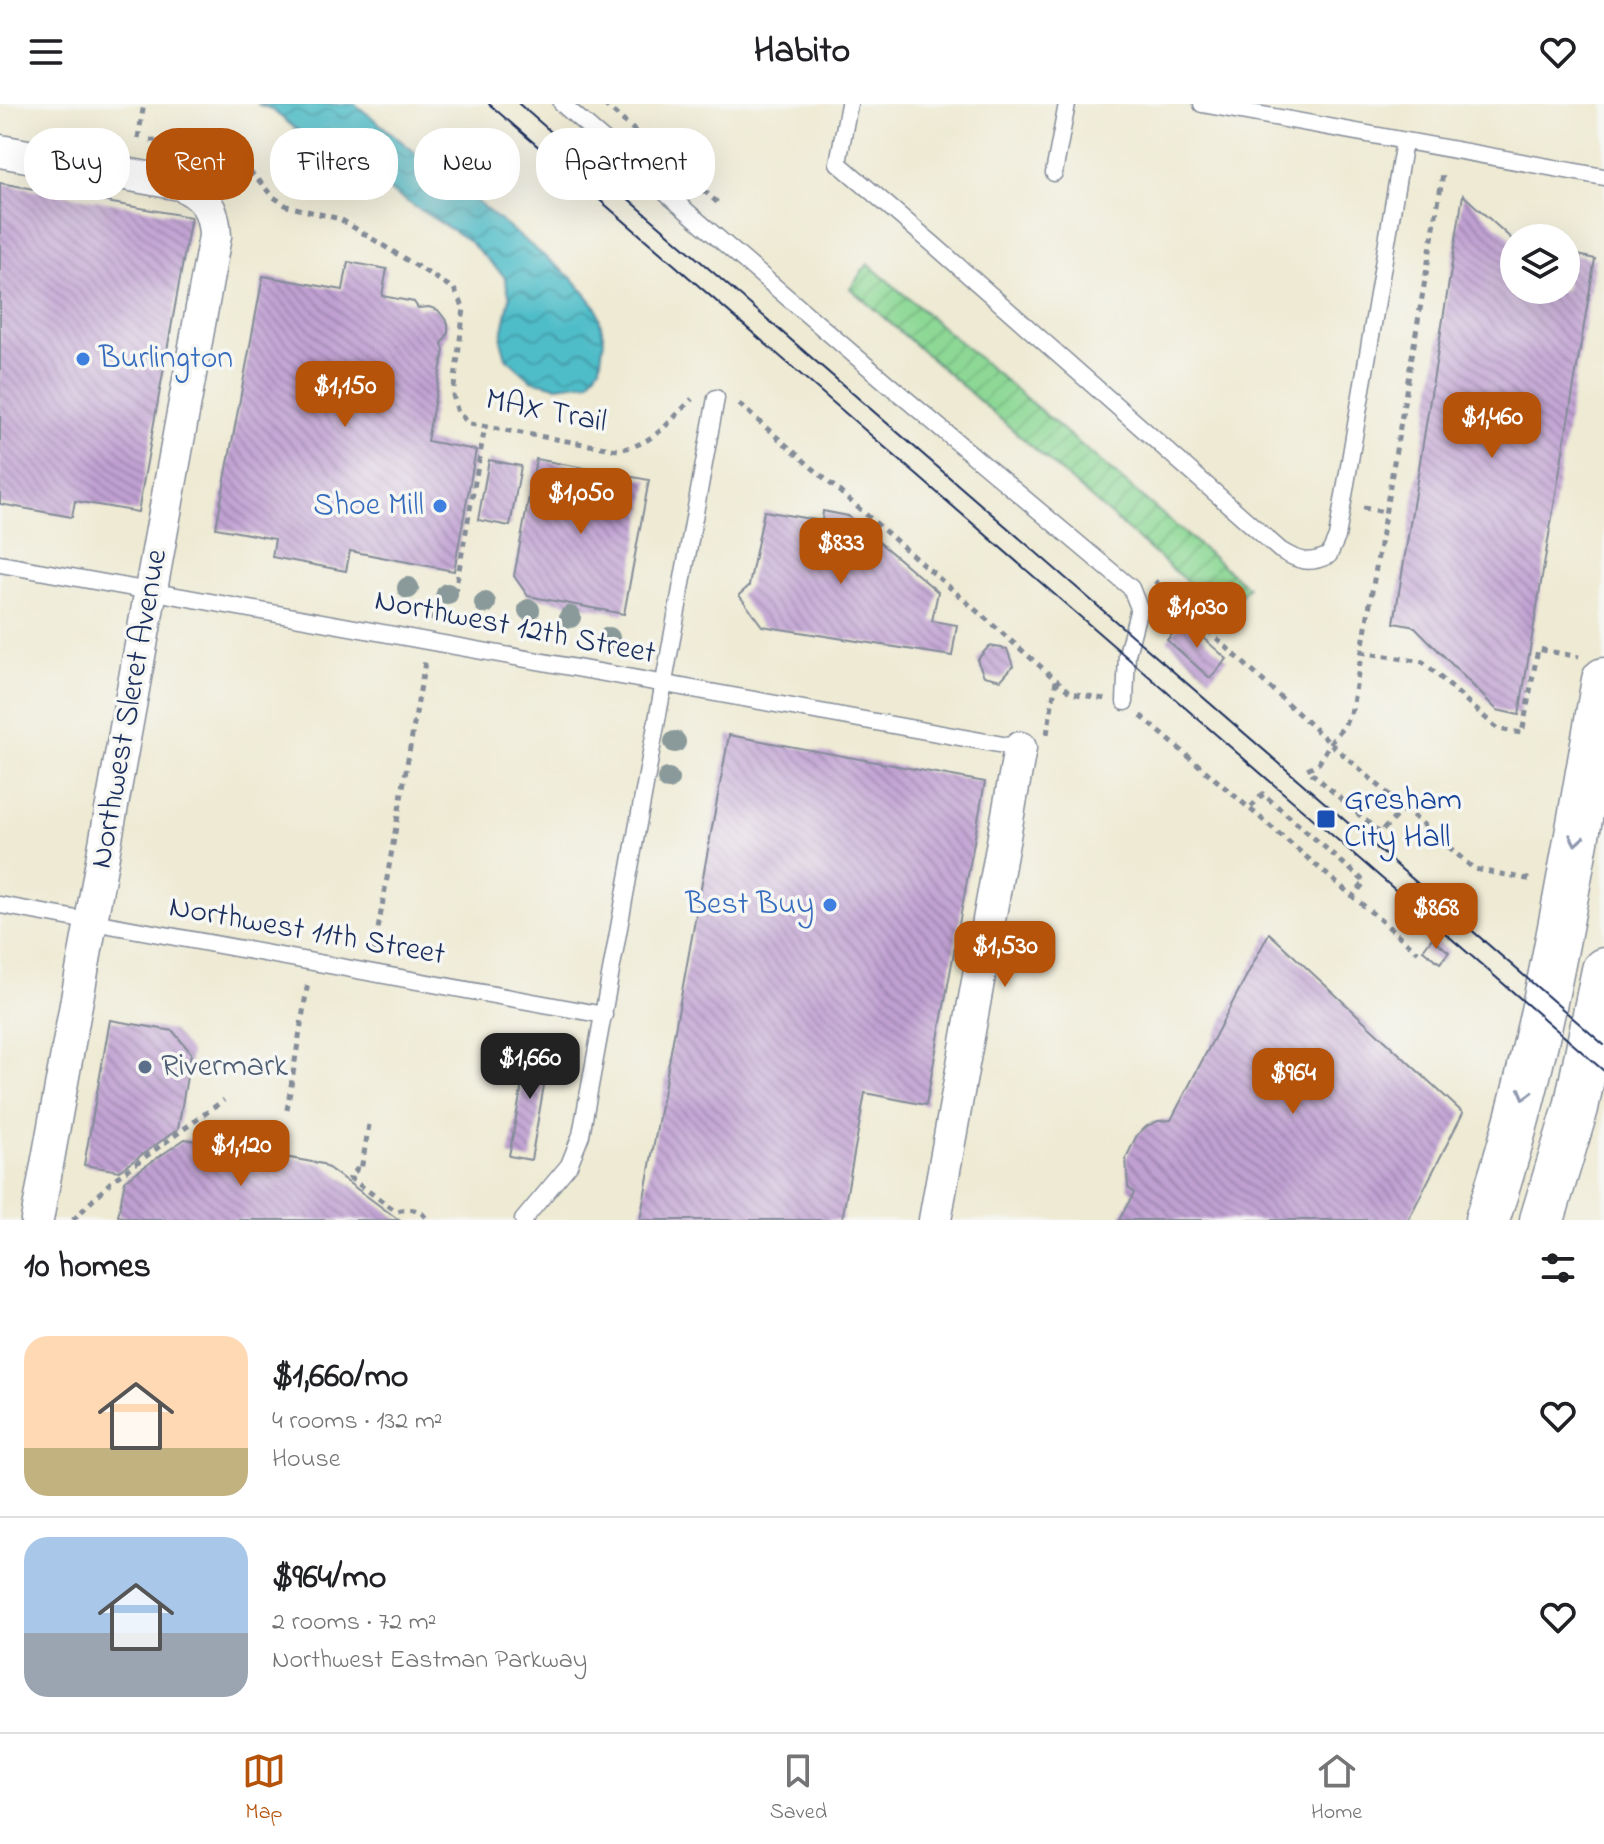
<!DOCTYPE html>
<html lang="en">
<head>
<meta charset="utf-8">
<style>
	body { margin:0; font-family:"Indie Flower",sans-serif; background:#f6f6f6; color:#202124; height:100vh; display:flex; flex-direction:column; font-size:30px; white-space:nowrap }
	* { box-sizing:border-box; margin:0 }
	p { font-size:26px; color:#757577 }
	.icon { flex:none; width:44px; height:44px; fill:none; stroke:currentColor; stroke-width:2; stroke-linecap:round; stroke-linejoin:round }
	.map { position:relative; height:1116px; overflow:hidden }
	.side { display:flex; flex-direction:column; background:#fff; flex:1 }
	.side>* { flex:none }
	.banner { position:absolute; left:24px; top:24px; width:800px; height:72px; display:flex; gap:16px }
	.tools { position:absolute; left:1500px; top:120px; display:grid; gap:16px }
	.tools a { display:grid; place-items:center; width:80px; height:80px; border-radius:50%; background:#fff; box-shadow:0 8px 32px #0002; font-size:40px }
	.price { position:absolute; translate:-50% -68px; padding:0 18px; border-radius:16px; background:#b45309; color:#fff; font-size:26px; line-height:52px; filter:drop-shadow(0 2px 4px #0008) }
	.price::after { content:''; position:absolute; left:50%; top:48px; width:24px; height:18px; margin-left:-12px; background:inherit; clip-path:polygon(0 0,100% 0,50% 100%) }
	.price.selected { background:#222; color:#fff }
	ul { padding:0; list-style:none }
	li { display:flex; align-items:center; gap:24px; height:200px; padding:0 24px }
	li+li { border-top:2px solid #e0e0e0 }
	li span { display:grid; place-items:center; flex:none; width:224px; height:160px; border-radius:24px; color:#555 }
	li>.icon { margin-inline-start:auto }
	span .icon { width:96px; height:96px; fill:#fffc; stroke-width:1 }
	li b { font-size:34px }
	h2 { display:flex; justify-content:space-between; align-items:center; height:96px; padding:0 24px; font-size:34px }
	.chip { padding:0 28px; border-radius:32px; background:#fff; box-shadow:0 8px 32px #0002; font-size:28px; line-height:72px }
	.chip.selected { background:#b45309; color:#fff }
	header { display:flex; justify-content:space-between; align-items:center; height:104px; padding:0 24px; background:#fff; font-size:36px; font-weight:800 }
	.dock { display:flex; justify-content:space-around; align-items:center; height:112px; border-top:2px solid #e0e0e0; background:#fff; font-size:22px; color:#757577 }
	.dock a { display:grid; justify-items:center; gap:4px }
	.dock .selected { color:#b45309 }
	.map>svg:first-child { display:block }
</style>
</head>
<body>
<header><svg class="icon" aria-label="menu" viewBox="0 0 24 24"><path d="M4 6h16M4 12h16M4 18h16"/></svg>Habito<svg class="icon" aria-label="heart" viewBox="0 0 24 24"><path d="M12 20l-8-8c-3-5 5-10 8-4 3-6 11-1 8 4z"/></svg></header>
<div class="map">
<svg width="1604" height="1116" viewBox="0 0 1604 1116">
	<defs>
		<pattern id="garden-furrows" width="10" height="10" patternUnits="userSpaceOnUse" patternTransform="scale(2)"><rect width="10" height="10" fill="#8dd895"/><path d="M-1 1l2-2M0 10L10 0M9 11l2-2" fill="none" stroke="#79ba83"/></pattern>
		<pattern id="water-waves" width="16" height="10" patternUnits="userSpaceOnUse" patternTransform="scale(2)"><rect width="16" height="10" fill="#50bdc8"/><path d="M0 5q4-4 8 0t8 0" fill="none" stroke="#429aa6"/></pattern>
		<pattern id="building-back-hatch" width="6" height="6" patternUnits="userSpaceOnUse" patternTransform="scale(2)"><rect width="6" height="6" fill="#c0a0d2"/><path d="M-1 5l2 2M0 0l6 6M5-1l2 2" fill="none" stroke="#9b83ae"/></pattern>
	</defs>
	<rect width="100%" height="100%" fill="#f6f6f2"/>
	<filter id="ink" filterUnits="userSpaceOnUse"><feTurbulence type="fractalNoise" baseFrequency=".0125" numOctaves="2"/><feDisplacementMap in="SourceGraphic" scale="16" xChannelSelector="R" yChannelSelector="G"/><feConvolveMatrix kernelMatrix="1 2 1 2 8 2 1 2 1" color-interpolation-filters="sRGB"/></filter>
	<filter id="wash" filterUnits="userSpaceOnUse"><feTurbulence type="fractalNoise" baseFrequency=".006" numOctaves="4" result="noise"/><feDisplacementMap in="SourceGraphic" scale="32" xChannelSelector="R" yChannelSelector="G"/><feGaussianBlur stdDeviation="1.8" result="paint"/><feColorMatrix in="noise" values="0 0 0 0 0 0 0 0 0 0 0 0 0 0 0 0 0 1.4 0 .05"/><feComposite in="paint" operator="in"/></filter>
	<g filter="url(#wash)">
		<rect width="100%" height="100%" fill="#eeead3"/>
		<!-- garden -->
		<path fill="url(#garden-furrows)" stroke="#54847a" stroke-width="2" d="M868,160L1248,483L1224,510L850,184Z"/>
		<!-- water -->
		<path fill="url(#water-waves)" stroke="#367693" stroke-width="2" d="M257,0H355L574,176L597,204L604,235L600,262L589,278L557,282L531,276L506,254L501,236L510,193L504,172L468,136L312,38L271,5Z"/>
		<g id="blocks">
			<!-- building -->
			<path fill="url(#building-back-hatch)" d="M0,79L191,113L138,408L75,397L72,413L0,400Z
				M1463,91L1514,137V186H1566V148L1595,155L1519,611L1497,606L1415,523L1394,519Z
				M348,158L387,165L382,192L414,198L418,204L429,203L438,206L448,219V229L442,240L444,246L427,337L476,346L454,467L350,447L346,467L272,453L275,435L216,424L263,172L343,186Z
				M536,355L649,376L624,510L528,492L514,472Z
				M489,356L521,362L510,422L478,416Z
				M764,407L822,417L823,407L848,412L938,488L932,517L957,521L952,552L762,522L739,491L749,482Z
				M1184,517L1227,555L1210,574L1167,536Z
				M989,542L1007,545L1013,562L1001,576L984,572L977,556Z
				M729,631L985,678L926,1001L865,989L842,1116H640Z
				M1269,829L1463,1009L1408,1116H1119L1134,1089L1128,1083L1126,1054L1137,1031L1147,1022L1158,1017L1171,1016Z
				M1432,834L1449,848L1440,859L1423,846Z
				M110,916L173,927L191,949L178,1025L119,1067L84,1061Z
				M530,937L551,941L531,1056L509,1052Z
				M185,1035L323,1060L399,1116H140L118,1112L125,1076Z"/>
		</g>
	</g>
	<g filter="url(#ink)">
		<use href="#blocks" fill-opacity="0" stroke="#848c98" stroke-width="2"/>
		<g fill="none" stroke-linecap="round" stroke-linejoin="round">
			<defs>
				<path id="lane" d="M562,0L888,280L1131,484L1139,504L1127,550L1125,598
					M849,0L838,59L933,140L1280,446C1298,457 1309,461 1329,451L1337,433L1404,37
					M1202,0L1604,73
					M1054,69L1067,0
					M0,460L1020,644
					M0,801L604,911
					M523,1116L569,1061L581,1031L716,294"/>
				<path id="street" d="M0,47L180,80C205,91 214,105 215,132L37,1116
					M935,1116L1020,644"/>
				<path id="primary" d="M1487,1116C1545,940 1572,758 1604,576
					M1542,1116L1576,1004L1604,866"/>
			</defs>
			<!-- lane casing -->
			<use href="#lane" stroke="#848c98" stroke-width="19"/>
			<!-- street casing -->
			<use href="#street" stroke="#848c98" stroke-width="35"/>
			<!-- primary casing -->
			<use href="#primary" stroke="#848c98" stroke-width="47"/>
			<!-- path -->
			<path stroke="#848c98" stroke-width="5" stroke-dasharray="6 6" stroke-linecap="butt" d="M604,0L718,99
				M138,34L144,0
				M150,36L196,37L217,45L237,57L256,73L272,92L287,102L340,115L454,185L464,204L453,291L458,309L470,320L618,346C654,340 667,320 692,295
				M739,300L1071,589L1105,595
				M1363,404L1385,408
				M1155,477L1330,639L1474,765L1533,776
				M433,517L438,490L454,493L485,323
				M1361,548L1423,558L1498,625L1522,629L1538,545L1579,553
				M1141,612L1418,848
				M1047,630L1056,577
				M1251,703L1263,690L1365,778L1353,792
				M1404,704L1380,729L1307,665L1319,659L1330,639L1344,622L1352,605L1443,70
				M374,848L425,558
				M287,1006L308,878
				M369,1021L361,1066L357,1065L350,1074L396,1107C409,1105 420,1103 427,1116
				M73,1116L113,1076L224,996"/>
			<!-- lane -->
			<use href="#lane" stroke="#fff" stroke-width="16"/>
			<!-- street -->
			<use href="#street" stroke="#fff" stroke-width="32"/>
			<!-- primary -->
			<use href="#primary" stroke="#fff" stroke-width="44"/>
			<!-- tram -->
			<path stroke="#1b2f5e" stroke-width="2" d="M489,0L1604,967
				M519,0L1604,941"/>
		</g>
		<!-- trees -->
		<g fill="#8a9a9a">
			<circle cx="408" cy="484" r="11"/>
			<circle cx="447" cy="490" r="11"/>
			<circle cx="485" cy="499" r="11"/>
			<circle cx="529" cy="506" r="11"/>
			<circle cx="570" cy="513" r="11"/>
			<circle cx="609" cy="534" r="11"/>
			<circle cx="675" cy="638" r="11"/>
			<circle cx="668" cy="675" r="11"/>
		</g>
		<!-- one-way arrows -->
		<defs><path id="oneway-chevron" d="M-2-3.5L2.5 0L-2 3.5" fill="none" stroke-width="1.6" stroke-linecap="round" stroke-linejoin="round" transform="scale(2)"/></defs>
		<g stroke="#8d97ae">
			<use href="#oneway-chevron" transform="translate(1576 736) rotate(100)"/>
			<use href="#oneway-chevron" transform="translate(1525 990) rotate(105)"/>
		</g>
	</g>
	<!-- markers -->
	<g fill="#3f7fe0" stroke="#f6f6f2" stroke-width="3">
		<circle cx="83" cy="255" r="8"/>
		<circle cx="440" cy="402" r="8"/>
		<circle cx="830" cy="801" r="8"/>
	</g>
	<rect fill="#1a4fb4" stroke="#f6f6f2" stroke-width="3" x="1316" y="705" width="20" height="20" rx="4"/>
	<circle fill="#5c6f8a" stroke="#f6f6f2" stroke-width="3" cx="145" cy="963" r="8"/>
	<g text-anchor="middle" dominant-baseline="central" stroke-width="7" stroke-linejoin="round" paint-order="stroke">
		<!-- shop labels -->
		<g font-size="32" fill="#366cbe" stroke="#f6f6f2" text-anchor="end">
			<text x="99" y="255" text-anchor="start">Burlington</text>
			<text x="424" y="402">Shoe Mill</text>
			<text x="814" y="801">Best Buy</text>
		</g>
		<!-- street labels -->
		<g font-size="32" fill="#1b2f5e" stroke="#f6f6f2">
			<text transform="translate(546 308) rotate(11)">MAX Trail</text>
			<text transform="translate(515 524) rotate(11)">Northwest 12th Street</text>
			<text transform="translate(130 605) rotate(-80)">Northwest Sleret Avenue</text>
			<text transform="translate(307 828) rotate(10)">Northwest 11th Street</text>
		</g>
		<!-- transit labels -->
		<g font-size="32" fill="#164399" stroke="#f6f6f2" text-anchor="start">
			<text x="1344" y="697">Gresham<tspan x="1344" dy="37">City Hall</tspan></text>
		</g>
		<!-- service labels -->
		<g font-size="32" fill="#4e5e75" stroke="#f6f6f2" text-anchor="start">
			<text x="161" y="963">Rivermark</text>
		</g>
	</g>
</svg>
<div class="tools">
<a><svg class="icon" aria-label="layers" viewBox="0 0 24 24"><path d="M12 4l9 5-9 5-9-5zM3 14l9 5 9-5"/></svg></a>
</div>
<b class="price" style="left:345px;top:325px">$1,150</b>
<b class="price" style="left:1492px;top:356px">$1,460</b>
<b class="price" style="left:581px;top:432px">$1,050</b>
<b class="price" style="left:841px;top:482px">$833</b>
<b class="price" style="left:1197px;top:546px">$1,030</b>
<b class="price" style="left:1436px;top:847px">$868</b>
<b class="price" style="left:1005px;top:885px">$1,530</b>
<b class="price selected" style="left:530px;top:997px">$1,660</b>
<b class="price" style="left:1293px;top:1012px">$964</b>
<b class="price" style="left:241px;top:1084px">$1,120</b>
<div class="banner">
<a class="chip">Buy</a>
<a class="chip selected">Rent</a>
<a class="chip">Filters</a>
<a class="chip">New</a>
<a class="chip">Apartment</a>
</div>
</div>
<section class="side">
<h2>10 homes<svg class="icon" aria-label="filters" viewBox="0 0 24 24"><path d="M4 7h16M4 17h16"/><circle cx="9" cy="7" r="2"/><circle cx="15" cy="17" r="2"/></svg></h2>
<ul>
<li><span style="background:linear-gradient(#ffd9b3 70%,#c2b280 0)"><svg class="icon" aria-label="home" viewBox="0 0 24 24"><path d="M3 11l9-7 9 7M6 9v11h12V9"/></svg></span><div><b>$1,660/mo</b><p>4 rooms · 132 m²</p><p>House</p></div><svg class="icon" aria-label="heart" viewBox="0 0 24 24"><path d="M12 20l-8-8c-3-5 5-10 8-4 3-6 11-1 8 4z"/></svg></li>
<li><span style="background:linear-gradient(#a9c7e8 60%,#9aa5b1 0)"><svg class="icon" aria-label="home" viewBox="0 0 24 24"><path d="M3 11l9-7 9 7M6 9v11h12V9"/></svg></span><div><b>$964/mo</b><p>2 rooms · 72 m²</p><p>Northwest Eastman Parkway</p></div><svg class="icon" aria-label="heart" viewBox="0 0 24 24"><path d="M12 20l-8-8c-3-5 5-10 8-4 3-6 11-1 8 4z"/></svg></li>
</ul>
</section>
<nav class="dock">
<a class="selected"><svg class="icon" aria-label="map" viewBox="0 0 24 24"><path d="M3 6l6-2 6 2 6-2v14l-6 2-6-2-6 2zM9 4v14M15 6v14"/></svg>Map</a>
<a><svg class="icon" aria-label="saved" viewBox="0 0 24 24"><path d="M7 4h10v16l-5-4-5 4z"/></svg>Saved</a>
<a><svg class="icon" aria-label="home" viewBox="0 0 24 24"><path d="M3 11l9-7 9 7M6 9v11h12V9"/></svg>Home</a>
</nav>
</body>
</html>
